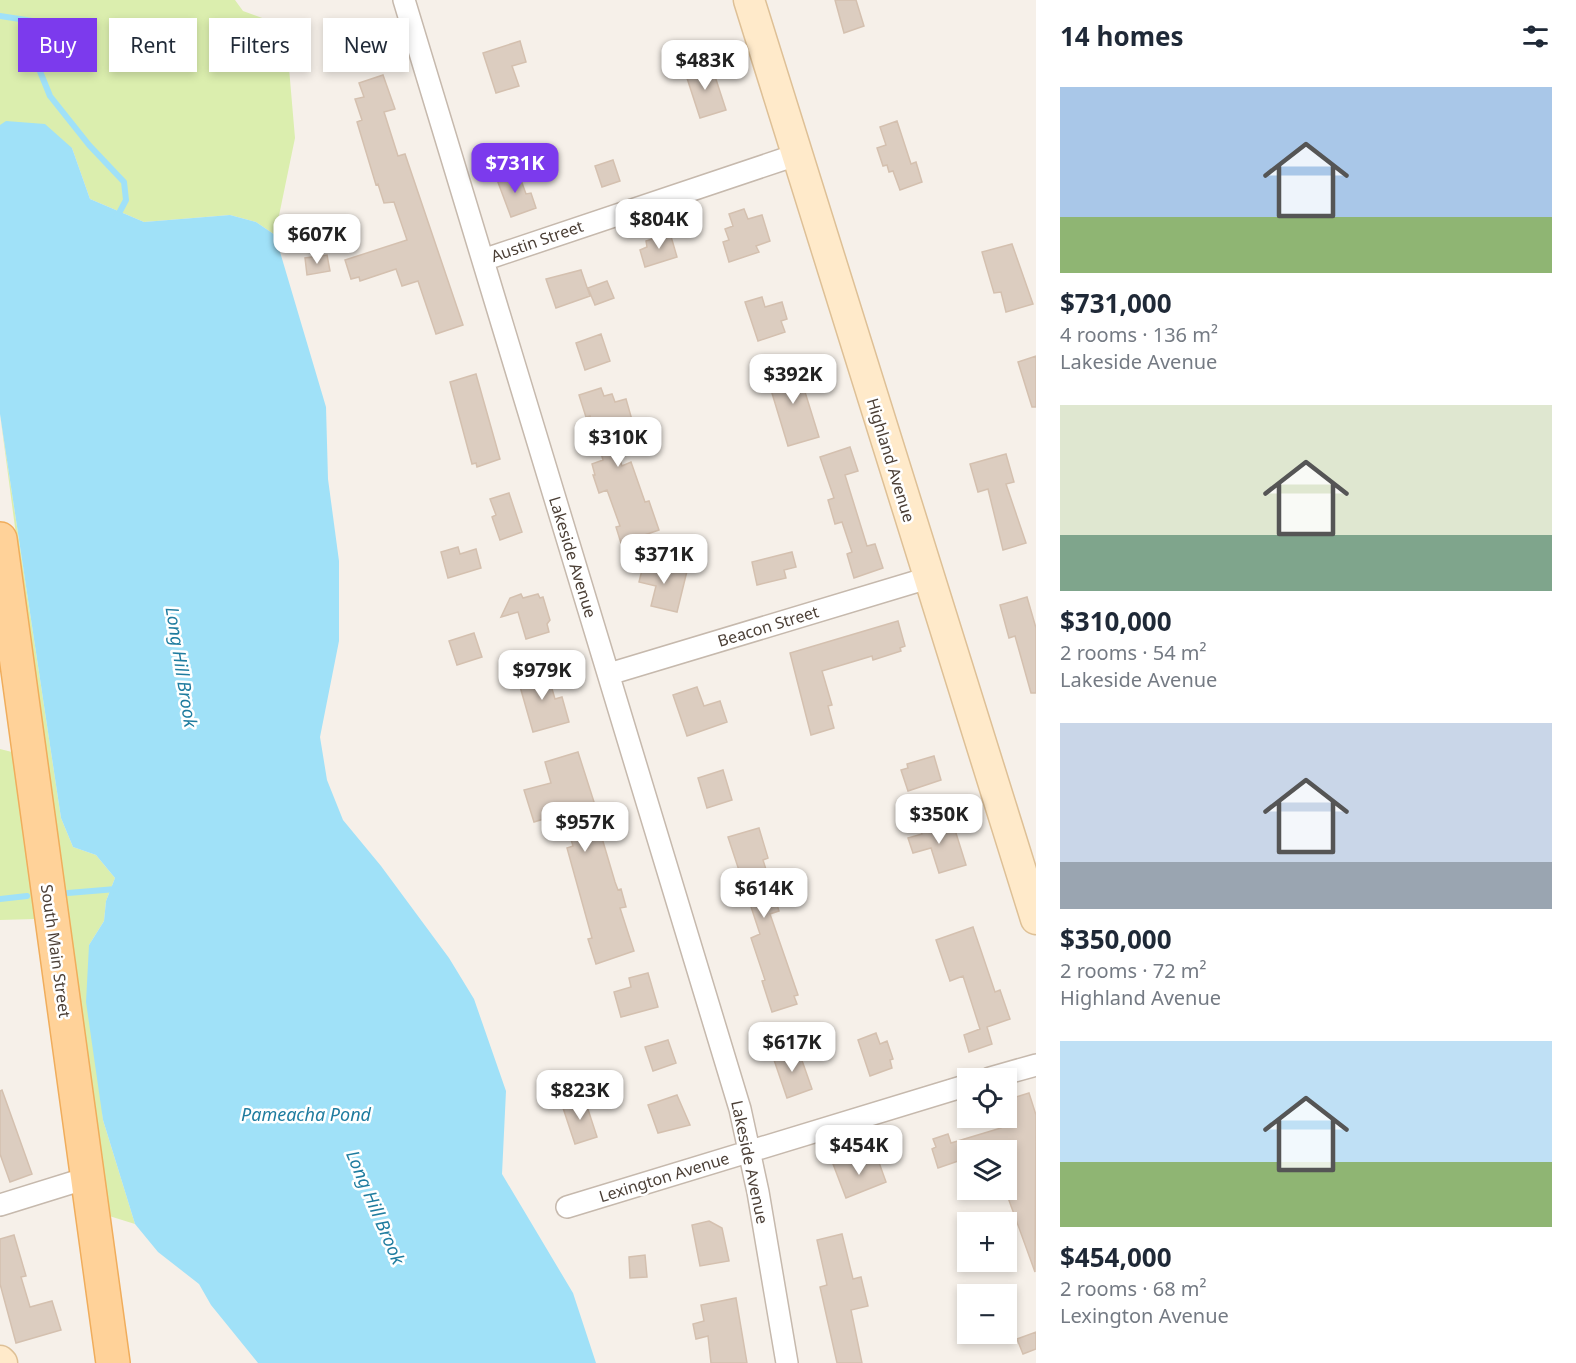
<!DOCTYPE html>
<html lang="en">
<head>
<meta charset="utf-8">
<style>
	body { margin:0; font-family:"Noto Sans",sans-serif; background:#f2f2f3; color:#1f2937; height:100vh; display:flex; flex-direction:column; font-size:22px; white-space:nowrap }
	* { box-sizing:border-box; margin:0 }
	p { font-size:20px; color:#747a83 }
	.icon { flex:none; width:33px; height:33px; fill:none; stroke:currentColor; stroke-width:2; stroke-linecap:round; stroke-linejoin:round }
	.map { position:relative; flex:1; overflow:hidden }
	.side { display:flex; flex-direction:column; background:#fff; width:540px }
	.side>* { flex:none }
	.banner { position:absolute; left:18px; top:18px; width:570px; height:54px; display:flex; gap:12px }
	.tools { position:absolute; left:957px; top:1068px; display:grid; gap:12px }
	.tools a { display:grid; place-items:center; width:60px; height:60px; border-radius:0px; background:#fff; box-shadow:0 3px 9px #0003; font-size:30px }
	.price { position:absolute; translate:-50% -51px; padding:0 14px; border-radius:12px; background:#fff; color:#222; font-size:20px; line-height:39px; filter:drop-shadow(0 2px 3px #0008) }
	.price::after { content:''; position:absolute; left:50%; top:36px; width:18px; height:14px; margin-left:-9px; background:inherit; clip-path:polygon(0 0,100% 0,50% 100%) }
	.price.on { background:#7c3aed; color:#fff }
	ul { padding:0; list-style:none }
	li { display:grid; align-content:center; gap:12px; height:318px; padding:0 24px }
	li span { display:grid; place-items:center; height:186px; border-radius:0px; color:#555 }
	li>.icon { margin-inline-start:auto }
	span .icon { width:108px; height:108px; fill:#fffc; stroke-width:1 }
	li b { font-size:26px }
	h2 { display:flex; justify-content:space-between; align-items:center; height:72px; padding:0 24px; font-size:26px }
	.chip { padding:0 21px; border-radius:0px; background:#fff; box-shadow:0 3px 9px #0003; font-size:21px; line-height:54px }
	.chip.on { background:#7c3aed; color:#fff }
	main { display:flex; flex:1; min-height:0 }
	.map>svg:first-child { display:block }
</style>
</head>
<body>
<main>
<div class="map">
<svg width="1036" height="1363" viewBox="0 0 1036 1363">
	<rect width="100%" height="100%" fill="#f6f0e9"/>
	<!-- green -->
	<path fill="#dbeeae" d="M0,0H235L243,11L265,19L289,68L295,138L275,235L256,222L230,215L144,222L90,199L72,148L0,125Z
		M0,414L61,818L73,847L96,855L115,878L106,901L104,921L89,945L103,1120L135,1224L106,1215Z
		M0,749L12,752L35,919L0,920Z"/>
	<!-- water -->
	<path fill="#a0e1f8" d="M6,121L45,124L72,148L90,199L144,222L230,215L256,222L275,235L326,407L328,479L339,561V641L320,737L327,780L343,820L381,866L449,958L474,999L506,1091L502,1174L573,1293L596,1363H258L211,1305L199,1284L158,1252L135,1224L103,1120L86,1002L89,945L104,921L106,901L115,878L96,855L73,847L61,818L0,414V125Z"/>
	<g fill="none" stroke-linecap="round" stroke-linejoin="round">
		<!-- stream -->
		<path stroke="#a0e1f8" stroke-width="6" d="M0,16L39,22L37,64L50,96L89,145L124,182L126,200L117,217
			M68,893L116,889
			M0,899L27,896"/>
	</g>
	<!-- building -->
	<path fill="#dccdc0" stroke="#d4c0af" stroke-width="1.5" d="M835,0H856L864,26L844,33Z
		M520,41L526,62L512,66L519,86L496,93L483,53Z
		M711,64L726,110L700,118L685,72Z
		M383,75L395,109L384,112L398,156L405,154L463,325L436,334L418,281L402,286L396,269L360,281L359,277L351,279L345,260L407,240L394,202L384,203L378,184L376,185L357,122L362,120L355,99L364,97L359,83Z
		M897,121L911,164L916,162L922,182L900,190L893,171L889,172L887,165L883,166L877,148L886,145L880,127Z
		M613,160L620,181L602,187L595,166Z
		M517,169L526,194L531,193L536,208L511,217L496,177Z
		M744,209L748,219L762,215L770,241L756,246L759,252L729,262L723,242L729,240L725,229L733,226L729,214Z
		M670,233L677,257L645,267L640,250L647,247L646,241Z
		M1012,244L1033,304L1006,312L1001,292L994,293L982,252Z
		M327,255L330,271L307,275L305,258Z
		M581,270L590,296L556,308L546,279Z
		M607,281L614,298L595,305L588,288Z
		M762,297L765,307L782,302L787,319L781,321L785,332L758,341L745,302Z
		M601,334L610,361L585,370L576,343Z
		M1036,356V407H1032L1018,362Z
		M796,363L819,437L788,446L768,380L774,378L772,371Z
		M476,374L500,459L477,467L476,463L472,464L450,382Z
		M601,388L604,396L612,394L615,402L626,399L632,420L609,427L622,466L631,462L645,502L649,501L659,530L621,543L616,527L620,526L607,490L599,493L593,475H595L592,464L603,460L590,416L586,417L579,395Z
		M850,447L858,471L845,475L867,546L875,544L883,568L854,578L847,554L852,552L842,522L835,524L828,500L834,498L820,457Z
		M1006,454L1014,482L1006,484L1026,543L1003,550L988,489L978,492L970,464Z
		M509,493L522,532L500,540L492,517L496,515L490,499Z
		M458,547L460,554L476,549L481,568L448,578L441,552Z
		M792,552L796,567L784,570L786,578L757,585L752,562Z
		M644,562L687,571L677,612L651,606L656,586L639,582Z
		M521,594L523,598L538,594L540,598L543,597L550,620L547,624L549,632L526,639L518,612L501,617L510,598Z
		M1027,597L1036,628V693H1031L1015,636L1009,638L1000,605Z
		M898,621L905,646L900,648L901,651L873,660L872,656L822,671L832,705L828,706L834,728L811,735L790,653Z
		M474,633L482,657L457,665L449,641Z
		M546,668L555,699L562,697L569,722L533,732L517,676Z
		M697,687L704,706L720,701L727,722L687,736L673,695Z
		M578,752L602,827L599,828L615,882L618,890L621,889L626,907L620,908L634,951L596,964L588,939L592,938L567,848L573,846L563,813L534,822L524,790L551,783L545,762Z
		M934,756L941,780L908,791L901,770L908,768L907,764Z
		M723,770L732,800L707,808L698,778Z
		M944,817L949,832L955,830L966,865L939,873L931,848L913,853L908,838L922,834L919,825Z
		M759,828L768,858L763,860L779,911L770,914L798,995L794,996L797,1004L772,1012L762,981L765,980L751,938L760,934L728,837Z
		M973,927L995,992L1000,990L1010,1019L987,1027L992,1044L969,1052L964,1035L980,1029L963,976L950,981L936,940Z
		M648,973L658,1007L621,1017L614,992L631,987L629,978Z
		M876,1033L880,1044L887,1041L893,1059L890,1060L892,1068L870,1076L858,1040Z
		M668,1040L676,1063L653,1071L645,1047Z
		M798,1049L812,1089L787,1098L773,1057Z
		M2,1090L32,1174L10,1182L0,1154V1091Z
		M1029,1093L1036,1115L1035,1272L1006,1192V1176L1016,1173L1006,1142L981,1150H968L967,1158L938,1168L932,1149L936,1147L933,1139L948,1134L951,1143L1001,1128L998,1118H1006V1100Z
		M677,1095L690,1125L658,1133L648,1105Z
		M584,1097L597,1137L575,1144L562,1105Z
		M852,1157L856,1165L877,1157L886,1182L846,1198L833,1164Z
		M709,1221L722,1228L729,1261L700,1266L692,1225Z
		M842,1234L853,1279L861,1277L868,1306L851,1310L862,1363H837L820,1287L827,1285L817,1240Z
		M14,1235L26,1276L21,1277L30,1307L52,1301L61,1330L16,1343L0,1284V1239Z
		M645,1255L647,1277L630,1278L629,1257Z
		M736,1298L747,1363H711L708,1336L696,1339L693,1324L704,1321L701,1305Z
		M1036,1332V1349L1023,1354L1017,1339Z"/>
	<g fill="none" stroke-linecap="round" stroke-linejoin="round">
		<defs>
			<path id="street" d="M404,0L740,1109L758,1192L787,1363
				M483,260L796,155
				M609,674L928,578
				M990,1078L1036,1065
				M0,1205L87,1178
				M567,1207L968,1085"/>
			<path id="secondary" d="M749,0L1036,919
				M0,1361L2,1363"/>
			<path id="primary" d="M0,539L113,1363"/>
		</defs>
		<!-- street casing -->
		<use href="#street" stroke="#c6b9ad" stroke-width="24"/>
		<!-- secondary casing -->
		<use href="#secondary" stroke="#dec096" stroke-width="33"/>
		<!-- primary casing -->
		<use href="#primary" stroke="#f0ad5c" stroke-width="36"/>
		<!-- street -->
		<use href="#street" stroke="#fff" stroke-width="21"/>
		<!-- secondary -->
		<use href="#secondary" stroke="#ffeaca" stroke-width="30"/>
		<!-- primary -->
		<use href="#primary" stroke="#ffd299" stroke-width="33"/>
	</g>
	<g text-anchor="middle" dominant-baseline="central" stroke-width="5" stroke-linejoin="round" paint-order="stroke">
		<!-- street labels -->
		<g font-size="16" fill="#4b3f36" stroke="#fff">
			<text transform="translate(537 241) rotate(-19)">Austin Street</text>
			<text transform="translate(891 460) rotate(73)">Highland Avenue</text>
			<text transform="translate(573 557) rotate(73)">Lakeside Avenue</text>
			<text transform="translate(768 626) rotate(-17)">Beacon Street</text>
			<text transform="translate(56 951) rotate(82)">South Main Street</text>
			<text transform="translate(750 1162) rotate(78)">Lakeside Avenue</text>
			<text transform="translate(664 1177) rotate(-17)">Lexington Avenue</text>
		</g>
		<!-- water labels -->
		<g font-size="18" font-style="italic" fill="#1f7c9f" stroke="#fff">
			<text transform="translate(182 667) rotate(81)">Long Hill Brook</text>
			<text x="306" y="1114">Pameacha Pond</text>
			<text transform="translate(376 1207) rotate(67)">Long Hill Brook</text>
		</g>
	</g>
</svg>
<div class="tools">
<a><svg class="icon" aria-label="locate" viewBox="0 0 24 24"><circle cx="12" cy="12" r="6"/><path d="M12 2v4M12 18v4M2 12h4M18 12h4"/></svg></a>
<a><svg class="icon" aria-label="layers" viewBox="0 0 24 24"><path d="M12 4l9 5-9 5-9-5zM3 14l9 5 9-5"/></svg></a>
<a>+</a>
<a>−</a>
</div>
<b class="price" style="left:705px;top:91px">$483K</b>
<b class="price on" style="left:515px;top:194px">$731K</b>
<b class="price" style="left:659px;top:250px">$804K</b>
<b class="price" style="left:317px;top:265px">$607K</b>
<b class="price" style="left:793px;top:405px">$392K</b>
<b class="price" style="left:618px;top:468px">$310K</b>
<b class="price" style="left:664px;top:585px">$371K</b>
<b class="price" style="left:542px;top:701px">$979K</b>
<b class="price" style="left:939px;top:845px">$350K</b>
<b class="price" style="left:585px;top:853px">$957K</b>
<b class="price" style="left:764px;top:919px">$614K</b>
<b class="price" style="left:792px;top:1073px">$617K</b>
<b class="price" style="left:580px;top:1121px">$823K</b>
<b class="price" style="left:859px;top:1176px">$454K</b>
<div class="banner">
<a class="chip on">Buy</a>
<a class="chip">Rent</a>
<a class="chip">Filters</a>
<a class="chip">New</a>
</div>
</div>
<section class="side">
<h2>14 homes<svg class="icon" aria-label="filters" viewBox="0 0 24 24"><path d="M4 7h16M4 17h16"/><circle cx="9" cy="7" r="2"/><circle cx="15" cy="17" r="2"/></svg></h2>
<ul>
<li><span style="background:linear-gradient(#a9c7e8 70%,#8fb573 0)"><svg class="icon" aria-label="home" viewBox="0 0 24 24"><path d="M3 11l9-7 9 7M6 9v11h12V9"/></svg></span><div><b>$731,000</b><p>4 rooms · 136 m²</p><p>Lakeside Avenue</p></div></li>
<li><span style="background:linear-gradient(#dfe7d0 70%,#7fa58c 0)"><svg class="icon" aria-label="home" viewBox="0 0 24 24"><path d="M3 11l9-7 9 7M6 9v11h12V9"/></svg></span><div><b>$310,000</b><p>2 rooms · 54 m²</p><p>Lakeside Avenue</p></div></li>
<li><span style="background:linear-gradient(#c9d6e8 75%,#9aa5b1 0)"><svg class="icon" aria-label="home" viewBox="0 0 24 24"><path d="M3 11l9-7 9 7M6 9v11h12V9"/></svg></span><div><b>$350,000</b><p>2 rooms · 72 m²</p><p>Highland Avenue</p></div></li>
<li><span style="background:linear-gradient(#bfe0f5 65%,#8fb573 0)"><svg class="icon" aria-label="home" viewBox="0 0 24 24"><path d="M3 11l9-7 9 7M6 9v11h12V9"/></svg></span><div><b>$454,000</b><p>2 rooms · 68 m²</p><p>Lexington Avenue</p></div></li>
</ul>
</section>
</main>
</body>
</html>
